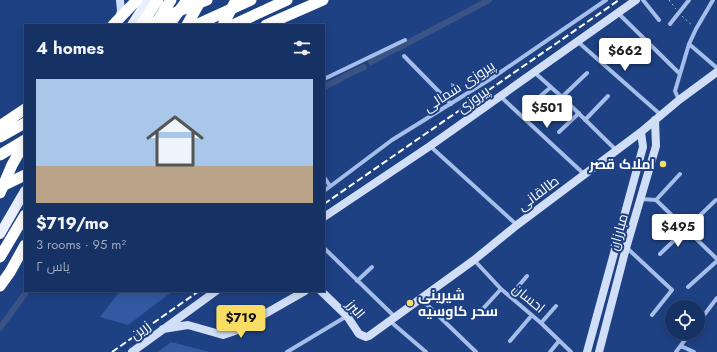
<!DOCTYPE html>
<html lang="en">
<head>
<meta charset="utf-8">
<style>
	body { margin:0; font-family:Jost,Cairo,sans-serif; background:#1f3969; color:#f1f3f6; height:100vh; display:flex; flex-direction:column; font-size:15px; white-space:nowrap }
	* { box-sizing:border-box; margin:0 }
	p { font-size:13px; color:#9ea9be }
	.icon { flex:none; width:22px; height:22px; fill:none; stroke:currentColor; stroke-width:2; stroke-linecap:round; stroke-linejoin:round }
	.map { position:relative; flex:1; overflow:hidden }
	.panel { position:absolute; left:24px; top:24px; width:301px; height:268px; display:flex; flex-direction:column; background:#163163; border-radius:0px; box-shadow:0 2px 10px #0003,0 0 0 1px #354c78 }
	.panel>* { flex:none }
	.buttons { position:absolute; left:665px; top:300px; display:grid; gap:8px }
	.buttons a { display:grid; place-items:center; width:40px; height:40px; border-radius:50%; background:#163163; box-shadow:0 2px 10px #0003,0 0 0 1px #354c78; font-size:20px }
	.price { position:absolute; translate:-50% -34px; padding:0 9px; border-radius:4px; background:#fff; color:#222; font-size:13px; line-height:26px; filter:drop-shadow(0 1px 2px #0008) }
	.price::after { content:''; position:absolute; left:50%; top:24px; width:12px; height:9px; margin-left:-6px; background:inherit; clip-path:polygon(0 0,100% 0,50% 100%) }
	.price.active { background:#f8dd65; color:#111 }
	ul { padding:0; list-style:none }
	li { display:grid; align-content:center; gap:8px; height:212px; padding:0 12px }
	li+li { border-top:1px solid #354c78 }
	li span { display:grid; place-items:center; height:124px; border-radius:0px; color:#555 }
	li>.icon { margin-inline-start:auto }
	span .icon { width:72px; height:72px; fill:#fffc; stroke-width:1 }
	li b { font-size:17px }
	h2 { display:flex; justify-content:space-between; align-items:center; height:48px; padding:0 12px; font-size:17px }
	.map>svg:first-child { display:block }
</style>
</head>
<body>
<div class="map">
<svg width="717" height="352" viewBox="0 0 717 352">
	<rect width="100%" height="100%" fill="#1e4184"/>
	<!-- green -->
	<path fill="#3259a2" d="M120,291H173L128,325L100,317Z
		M171,342L210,352H158Z"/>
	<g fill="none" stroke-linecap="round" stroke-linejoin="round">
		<!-- canal -->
		<path stroke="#3a5385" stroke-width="6" d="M398,48L489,0
			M371,62L395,49
			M345,76L364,67
			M324,87L342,78
			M0,328L27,291"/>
		<!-- path -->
		<path stroke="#a6beea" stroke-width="1" stroke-dasharray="2 3" stroke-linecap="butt" d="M669,0L676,9
			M682,16L693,26"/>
		<!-- street -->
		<path stroke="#a6beea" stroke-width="4" d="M643,0L659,20
			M618,13L680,74
			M670,24L689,0
			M577,41L661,115
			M689,44L717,68
			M404,56L451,104
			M534,72L562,97L616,150
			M324,79L405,40
			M500,96L584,174
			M562,97L587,73
			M679,100L675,91L689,44L696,29L713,0
			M531,104L551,87
			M585,120L608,96
			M559,132L579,113
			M430,146L517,225
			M324,177L330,186
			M324,191L392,140L492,78L606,0
			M641,199L656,200L717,259
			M656,200L680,174
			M324,248L395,317
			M627,248L672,290L652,315
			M660,254L716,200
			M474,260L501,289L541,323L571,352
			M357,281L372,267
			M688,287L717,261
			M510,296L527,276
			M421,299L476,352
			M480,312L501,289
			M391,322L426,352
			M541,323L556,306
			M698,323L717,298
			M510,341L532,315
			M681,346L694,352
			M287,352L347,316
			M550,352L559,341
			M676,352L690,333"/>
		<!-- secondary -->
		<path stroke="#d1def8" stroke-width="8" d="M119,19L121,11L120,0
			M324,217L430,146L636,0
			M321,291L347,316L359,334L366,337L369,336L474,260L517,225L641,132L679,100L717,72
			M163,329L188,325L223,335L235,331L305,291
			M132,352L216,291
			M587,352L643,147L641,132
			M599,352L626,248L656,146L655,120"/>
		<!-- primary -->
		<path stroke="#eaf0fe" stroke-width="10" d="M132,25L148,0
			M0,234L25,191"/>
		<!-- highway -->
		<path stroke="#fff" stroke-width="11" d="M113,25L137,0
			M141,25L158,0
			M155,25L171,0
			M169,25L187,0
			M187,25L201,0
			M196,25L251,0
			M233,25L287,0
			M266,25L323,0
			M0,126L25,109
			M0,137L25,123
			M0,155L25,140
			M0,193L12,165L25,142
			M0,257L25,215
			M0,286L10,272L25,245"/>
		<!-- rail -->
		<path stroke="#fff" stroke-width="2" stroke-dasharray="7 3" stroke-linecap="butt" d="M324,204L619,0
			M112,352L199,291"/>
		<!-- highway-bridge -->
		<path stroke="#fff" stroke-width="11" d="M149,25L174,13L207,0
			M223,25L236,0
			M0,187L25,175"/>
	</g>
	<!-- markers -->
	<g fill="#f8dd65" stroke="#1e4184" stroke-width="1.5">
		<circle cx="663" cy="164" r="4"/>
		<circle cx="410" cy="303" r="4"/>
	</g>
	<g text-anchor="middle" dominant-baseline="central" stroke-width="4" stroke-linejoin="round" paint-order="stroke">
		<!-- street labels -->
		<g font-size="14" fill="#fff" stroke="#1e4184">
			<text transform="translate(459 86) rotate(-33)">پیروزی شمالی</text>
			<text transform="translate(473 99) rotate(-35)">پیروزی</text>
			<text transform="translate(538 193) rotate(-37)">طالقانی</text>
			<text transform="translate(618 232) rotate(-74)">مبارزان</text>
			<text transform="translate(529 298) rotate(40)">احسان</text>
			<text transform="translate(356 309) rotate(50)">البرز</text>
			<text transform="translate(140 330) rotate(-37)">زرین</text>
		</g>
		<!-- poi labels -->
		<g font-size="14" font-weight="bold" fill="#fff" stroke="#1e4184" text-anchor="end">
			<text x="655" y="164">املاک قصر</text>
			<text x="418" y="295" text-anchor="start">شیرینی<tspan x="418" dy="16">سحر کاوسیه</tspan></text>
		</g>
	</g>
</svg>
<div class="buttons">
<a><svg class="icon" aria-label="locate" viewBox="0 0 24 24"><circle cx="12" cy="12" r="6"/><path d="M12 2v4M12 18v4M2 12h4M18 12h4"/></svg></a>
</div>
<b class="price" style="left:625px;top:72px">$662</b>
<b class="price" style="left:547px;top:129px">$501</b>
<b class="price" style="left:678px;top:248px">$495</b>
<b class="price active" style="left:241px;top:339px">$719</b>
<section class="panel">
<h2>4 homes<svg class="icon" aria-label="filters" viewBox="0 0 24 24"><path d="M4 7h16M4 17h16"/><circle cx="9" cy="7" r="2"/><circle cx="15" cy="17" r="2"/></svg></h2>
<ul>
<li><span style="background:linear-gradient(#a9c7e8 70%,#b9a48a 0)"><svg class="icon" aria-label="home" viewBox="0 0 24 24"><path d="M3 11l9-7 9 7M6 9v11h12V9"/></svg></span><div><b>$719/mo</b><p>3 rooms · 95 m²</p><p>یاس ۲</p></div></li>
</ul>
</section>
</div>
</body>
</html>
